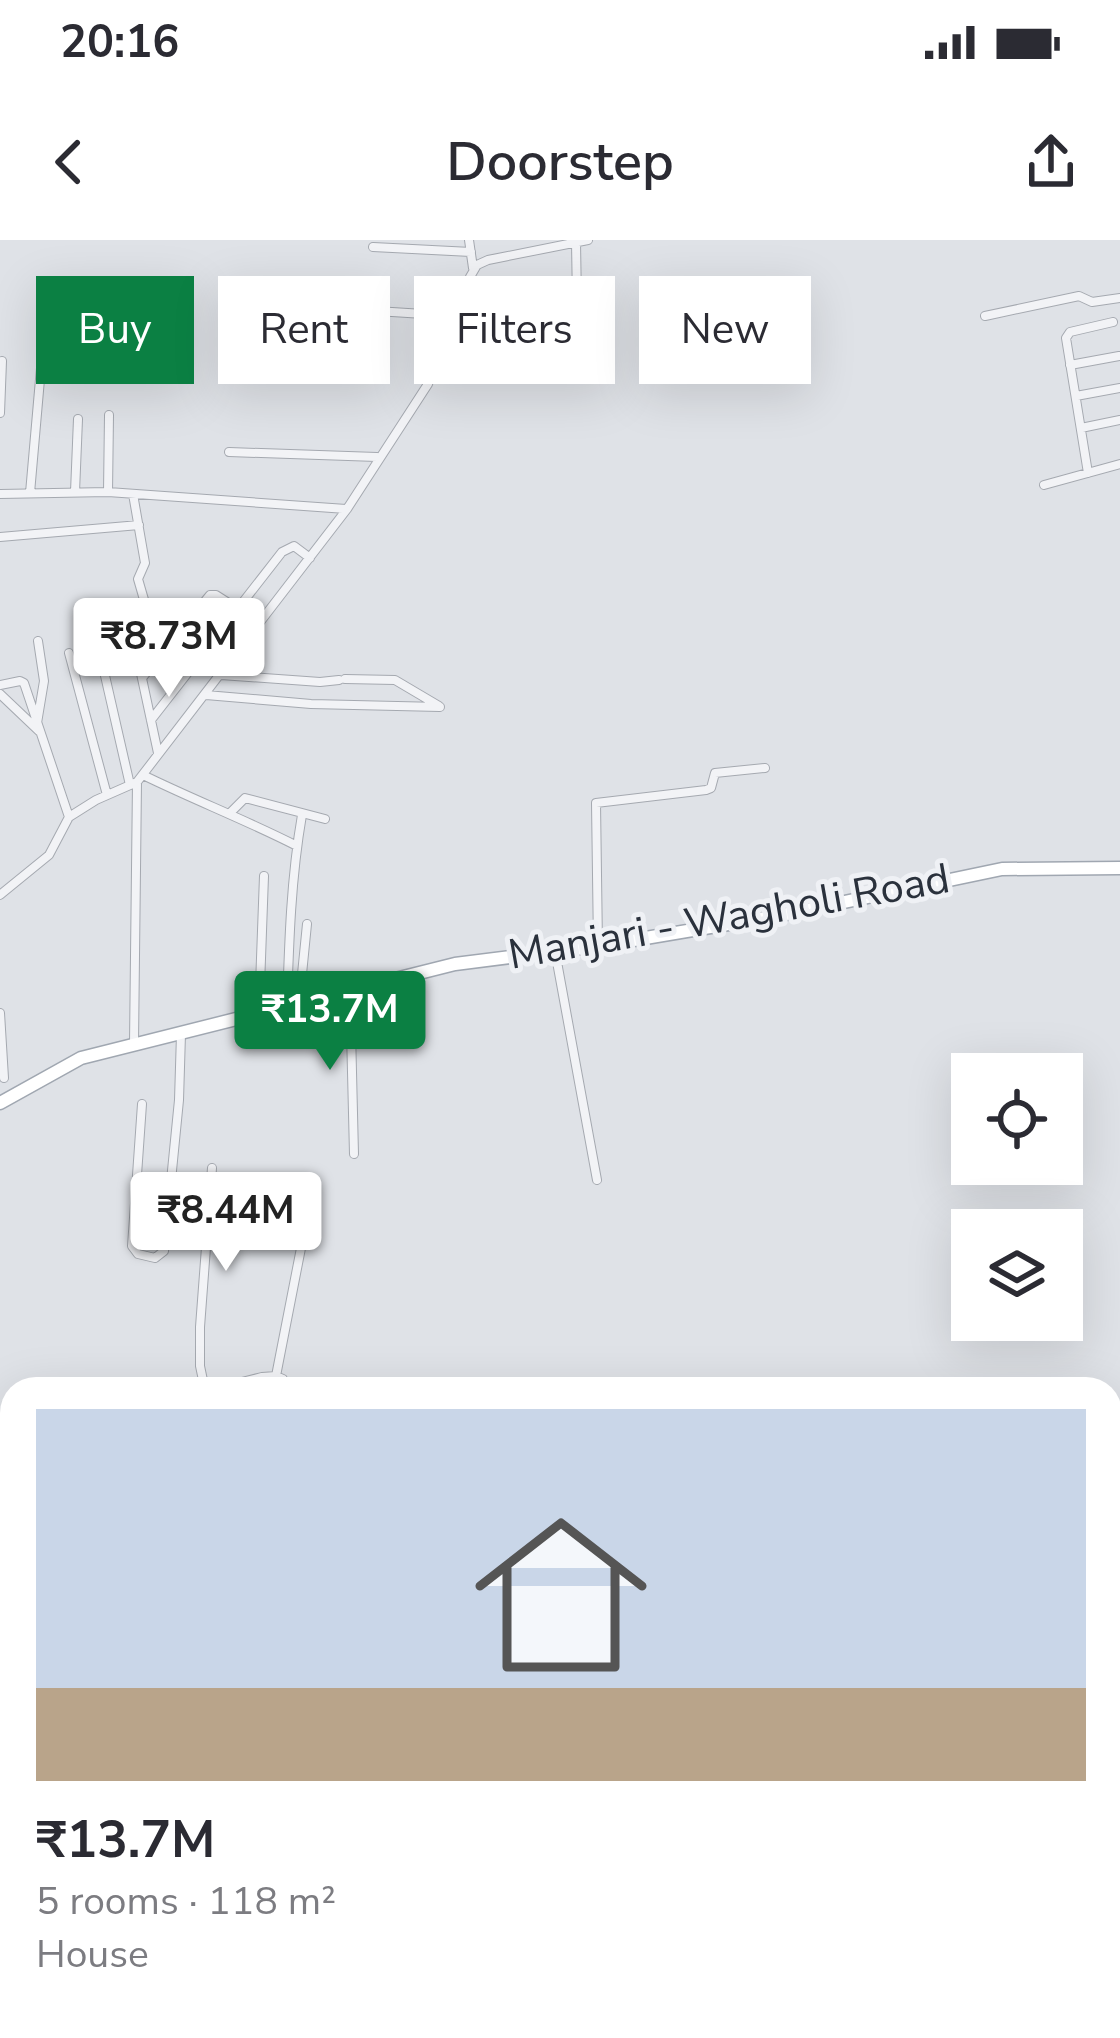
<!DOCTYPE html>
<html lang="en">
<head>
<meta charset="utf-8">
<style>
	body { margin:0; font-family:"Nunito Sans",sans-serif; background:#f2f2f3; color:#2b2b33; height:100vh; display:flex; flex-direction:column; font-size:45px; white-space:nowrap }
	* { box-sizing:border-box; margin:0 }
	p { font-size:39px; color:#7c7c81 }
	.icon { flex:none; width:66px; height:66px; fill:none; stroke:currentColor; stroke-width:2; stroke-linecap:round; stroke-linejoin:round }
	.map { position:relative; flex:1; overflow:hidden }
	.drawer { position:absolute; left:0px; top:1137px; width:1122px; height:663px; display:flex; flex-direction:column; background:#fff; border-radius:36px 36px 0 0; box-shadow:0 12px 48px #0002 }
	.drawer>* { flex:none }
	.guide { position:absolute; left:36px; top:36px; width:1050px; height:108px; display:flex; gap:24px }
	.buttons { position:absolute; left:951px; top:813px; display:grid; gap:24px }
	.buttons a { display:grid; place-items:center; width:132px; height:132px; border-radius:0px; background:#fff; box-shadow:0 12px 48px #0002; font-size:60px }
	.price { position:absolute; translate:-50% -102px; padding:0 27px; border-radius:12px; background:#fff; color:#222; font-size:39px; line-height:78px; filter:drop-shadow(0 3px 6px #0008) }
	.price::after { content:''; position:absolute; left:50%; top:72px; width:36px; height:27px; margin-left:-18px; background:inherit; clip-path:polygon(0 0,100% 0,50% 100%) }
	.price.selected { background:#0b8043; color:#fff }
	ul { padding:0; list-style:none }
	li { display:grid; align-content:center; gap:24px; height:636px; padding:0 36px }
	li span { display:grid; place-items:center; height:372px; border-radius:0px; color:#555 }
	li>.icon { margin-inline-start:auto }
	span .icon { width:216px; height:216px; fill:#fffc; stroke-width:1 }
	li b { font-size:51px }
	.chip { padding:0 42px; border-radius:0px; background:#fff; box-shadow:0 12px 48px #0002; font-size:42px; line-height:108px }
	.chip.selected { background:#0b8043; color:#fff }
	.status { display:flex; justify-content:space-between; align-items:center; height:84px; padding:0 60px; background:#fff; direction:ltr }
	.status svg { height:33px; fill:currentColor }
	header { display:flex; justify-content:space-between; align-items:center; height:156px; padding:0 36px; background:#fff; font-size:54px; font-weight:600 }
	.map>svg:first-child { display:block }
</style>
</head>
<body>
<div class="status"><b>20:16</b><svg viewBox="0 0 49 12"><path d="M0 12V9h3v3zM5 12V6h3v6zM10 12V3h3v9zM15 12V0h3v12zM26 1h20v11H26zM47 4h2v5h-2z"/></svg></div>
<header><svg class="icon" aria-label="back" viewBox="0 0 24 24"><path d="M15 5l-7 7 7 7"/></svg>Doorstep<svg class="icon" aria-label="share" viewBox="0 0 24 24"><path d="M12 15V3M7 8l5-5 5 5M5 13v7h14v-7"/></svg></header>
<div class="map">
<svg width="1120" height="1798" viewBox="0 0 1120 1798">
	<rect width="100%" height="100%" fill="#dfe2e7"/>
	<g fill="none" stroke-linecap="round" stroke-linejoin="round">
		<defs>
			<path id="minor" d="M469,0L473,28
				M576,2L578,122
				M373,7L471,12
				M543,52L577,51
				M234,62L455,76
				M985,76L1079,56L1092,62L1120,58
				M540,83H577
				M1070,125L1119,116
				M1076,156L1120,148
				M0,173L2,121
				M1081,188L1120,180
				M229,212L377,217
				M1088,233L1066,98L1070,92L1113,82
				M1044,245L1120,224
				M75,252L78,179
				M108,252L109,175
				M30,253L41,128
				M0,254L108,252L346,269
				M133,254L145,323L138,339L147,370
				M0,297L139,285
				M190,379L215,399
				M98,405L130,545
				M69,413L107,555
				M137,415L158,513
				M221,435L320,442L339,440
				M142,438L210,355H216L238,369
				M345,439L395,440L439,466
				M0,445L20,441L24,443L69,577
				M0,454L39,491
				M206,455L311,464L440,467
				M151,480L282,312L294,306L310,318
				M37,483L44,441L38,401
				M143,535C194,560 246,580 297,606
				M231,572L245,558L325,579
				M0,655L49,615L69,577L96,560L137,542
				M598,706L596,563L706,550L711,548L715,533L765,528
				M555,711L597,940
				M350,750L354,914
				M299,764L307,684
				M287,766C289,702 291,638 302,575
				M0,773L4,838
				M259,773L264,636
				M134,803L137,542L347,269L428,144L470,37L477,25L488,20L588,0
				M142,864L132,1006L138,1014L155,1018L164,1011L179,860L181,794
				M276,1136L302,1003
				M204,1145L200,1126V1087L212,928
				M162,1149L238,1143L262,1137L276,1136L283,1139L287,1149
				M0,1331L12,1329
				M0,1430L5,1471
				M1110,1528H1120
				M0,1750L6,1798
				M41,1788L43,1798
				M92,1788L101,1798
				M141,1788L151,1798
				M184,1788L187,1798
				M254,1788L257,1798
				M663,1788V1798
				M319,1797L340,1793L343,1788
				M218,1798L223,1793V1788"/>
			<path id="primary" d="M0,863L81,818L455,724L598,706L782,675L1002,629L1120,628"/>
		</defs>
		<!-- minor casing -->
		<use href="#minor" stroke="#a5a9b0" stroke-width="10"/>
		<!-- primary casing -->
		<use href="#primary" stroke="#a0a7b1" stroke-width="15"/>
		<!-- minor -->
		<use href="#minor" stroke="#f2f3f6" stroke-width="8"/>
		<!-- primary -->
		<use href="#primary" stroke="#fff" stroke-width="12"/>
	</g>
	<g text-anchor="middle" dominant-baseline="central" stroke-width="10" stroke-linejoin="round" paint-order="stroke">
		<!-- street labels -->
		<g font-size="42" fill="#2a313c" stroke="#eff1f5">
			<text transform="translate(729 677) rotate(-10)">Manjari - Wagholi Road</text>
		</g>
	</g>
</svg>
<div class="buttons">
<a><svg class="icon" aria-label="locate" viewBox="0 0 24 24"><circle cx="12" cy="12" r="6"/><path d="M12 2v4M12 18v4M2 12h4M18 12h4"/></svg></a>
<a><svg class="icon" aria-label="layers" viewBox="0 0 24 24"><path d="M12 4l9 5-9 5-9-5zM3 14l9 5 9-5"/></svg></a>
</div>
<b class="price" style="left:169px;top:460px">₹8.73M</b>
<b class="price selected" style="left:330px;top:833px">₹13.7M</b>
<b class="price" style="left:226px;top:1034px">₹8.44M</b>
<div class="guide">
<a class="chip selected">Buy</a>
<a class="chip">Rent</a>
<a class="chip">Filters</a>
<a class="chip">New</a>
</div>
<section class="drawer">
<ul>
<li><span style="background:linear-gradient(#c9d6e8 75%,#b9a48a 0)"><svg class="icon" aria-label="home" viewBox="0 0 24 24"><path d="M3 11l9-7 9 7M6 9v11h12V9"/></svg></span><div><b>₹13.7M</b><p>5 rooms · 118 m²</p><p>House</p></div></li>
</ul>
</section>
</div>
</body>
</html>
